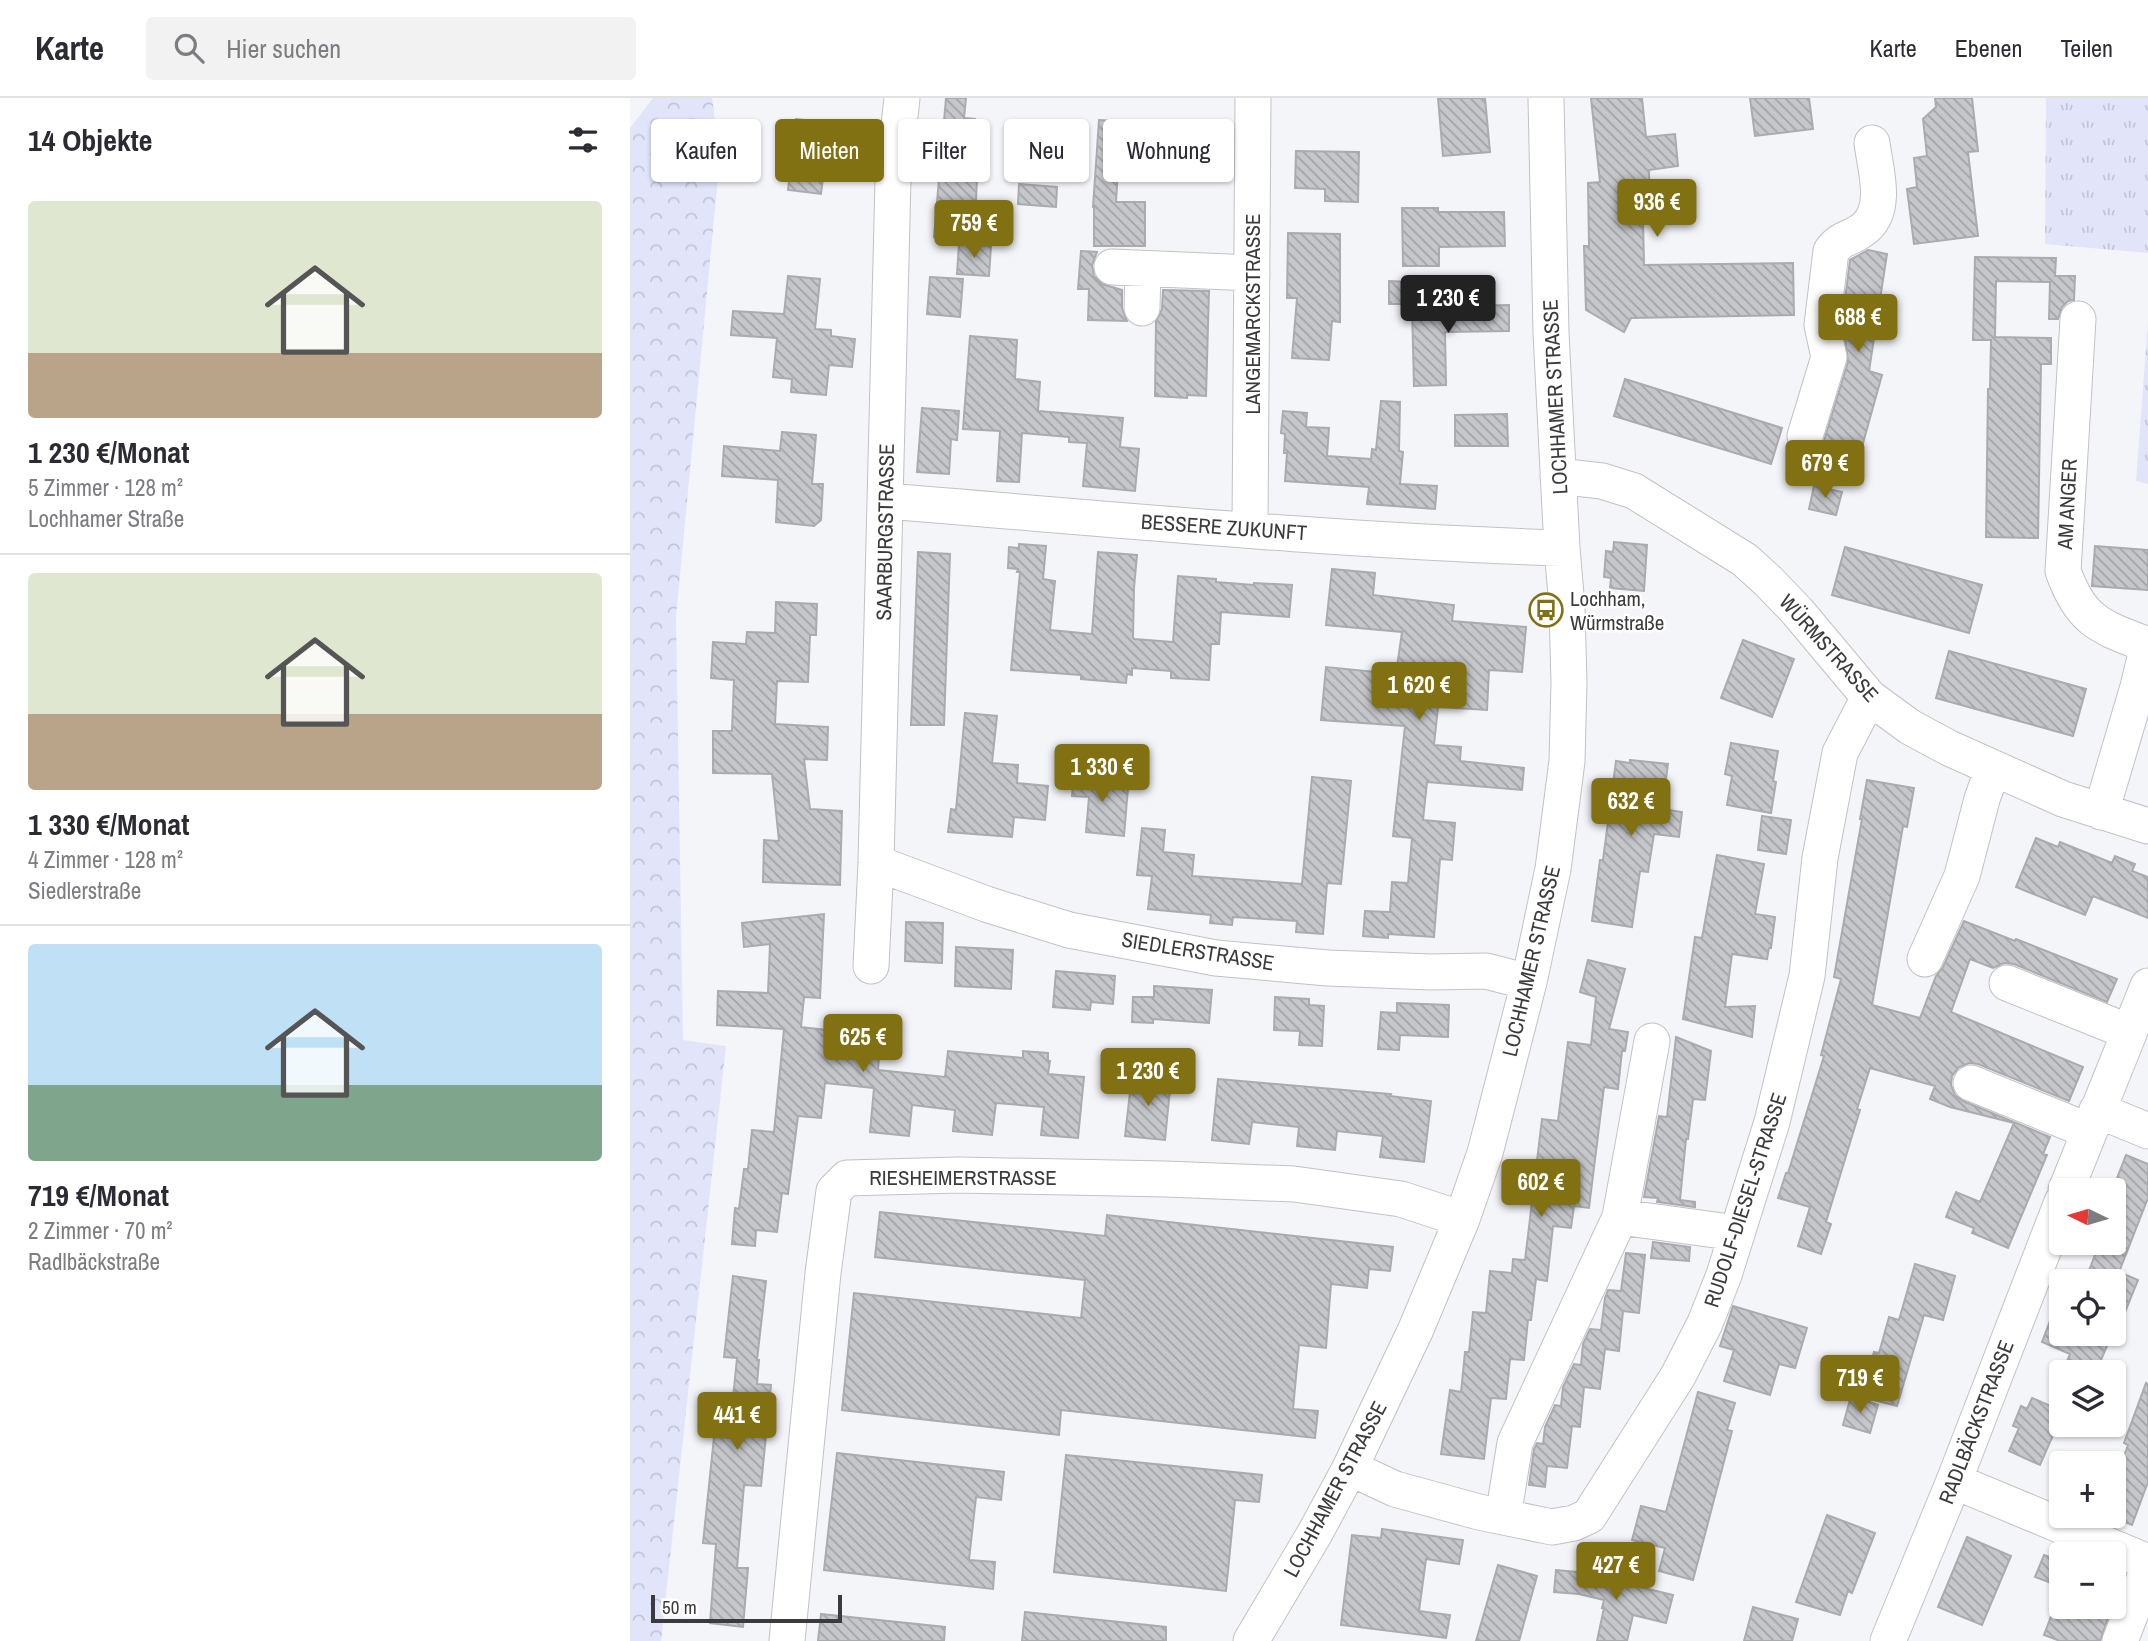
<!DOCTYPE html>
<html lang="de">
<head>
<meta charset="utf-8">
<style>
	body { margin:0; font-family:"Archivo Narrow",sans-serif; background:#f2f2f3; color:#2b2b33; height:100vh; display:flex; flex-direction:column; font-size:26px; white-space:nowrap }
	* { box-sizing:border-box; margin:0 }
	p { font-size:23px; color:#7c7c81 }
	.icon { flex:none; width:38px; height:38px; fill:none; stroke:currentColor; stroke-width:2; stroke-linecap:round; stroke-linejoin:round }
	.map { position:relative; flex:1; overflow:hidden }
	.sheet { display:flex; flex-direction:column; background:#fff; width:630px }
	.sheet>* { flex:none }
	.top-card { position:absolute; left:21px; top:21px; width:665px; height:63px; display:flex; gap:14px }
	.needle { width:46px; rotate:275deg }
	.tools { position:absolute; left:1419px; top:1080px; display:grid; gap:14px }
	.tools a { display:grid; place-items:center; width:77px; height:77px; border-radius:7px; background:#fff; box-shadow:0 2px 5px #0004; font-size:35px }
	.scale { position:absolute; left:21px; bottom:18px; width:191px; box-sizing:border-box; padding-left:7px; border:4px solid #3b3b3d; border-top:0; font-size:19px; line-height:24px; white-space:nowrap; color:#3b3b3d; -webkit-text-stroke:5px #fff; paint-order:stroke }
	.price { position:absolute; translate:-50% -60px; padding:0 16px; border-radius:7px; background:#817112; color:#fff; font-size:23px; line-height:46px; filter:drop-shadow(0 2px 4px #0008) }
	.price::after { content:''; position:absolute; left:50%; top:42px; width:21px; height:16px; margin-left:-10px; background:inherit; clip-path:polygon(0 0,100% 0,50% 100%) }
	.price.on { background:#222; color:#fff }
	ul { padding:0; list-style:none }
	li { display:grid; align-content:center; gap:14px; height:371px; padding:0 28px }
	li+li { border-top:2px solid #e1e1e2 }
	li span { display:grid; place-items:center; height:217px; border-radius:7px; color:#555 }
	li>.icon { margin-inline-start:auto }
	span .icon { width:126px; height:126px; fill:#fffc; stroke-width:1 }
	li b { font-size:30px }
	h2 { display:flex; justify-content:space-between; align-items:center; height:84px; padding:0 28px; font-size:30px }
	.chip { padding:0 24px; border-radius:7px; background:#fff; box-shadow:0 2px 5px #0004; font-size:24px; line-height:63px }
	.chip.on { background:#817112; color:#fff }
	header { display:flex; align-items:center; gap:42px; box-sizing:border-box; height:98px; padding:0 35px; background:#fff; border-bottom:2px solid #e1e1e2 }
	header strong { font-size:33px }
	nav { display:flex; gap:38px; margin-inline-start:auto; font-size:24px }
	.search { width:490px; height:63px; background:#f2f2f3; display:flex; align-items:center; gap:18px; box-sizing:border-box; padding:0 24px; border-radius:7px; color:#7c7c81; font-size:26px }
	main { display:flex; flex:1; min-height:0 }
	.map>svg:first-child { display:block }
</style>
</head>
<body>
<header>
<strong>Karte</strong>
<div class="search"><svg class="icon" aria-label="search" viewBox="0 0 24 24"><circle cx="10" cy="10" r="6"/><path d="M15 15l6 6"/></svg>Hier suchen</div>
<nav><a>Karte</a><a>Ebenen</a><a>Teilen</a></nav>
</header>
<main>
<section class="sheet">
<h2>14 Objekte<svg class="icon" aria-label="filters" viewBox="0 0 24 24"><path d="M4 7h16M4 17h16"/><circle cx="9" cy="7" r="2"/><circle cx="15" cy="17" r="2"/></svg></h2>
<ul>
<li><span style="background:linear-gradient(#dfe7d0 70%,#b9a48a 0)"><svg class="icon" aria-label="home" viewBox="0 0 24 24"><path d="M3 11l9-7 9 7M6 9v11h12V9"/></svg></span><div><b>1 230 €/Monat</b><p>5 Zimmer · 128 m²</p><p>Lochhamer Straße</p></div></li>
<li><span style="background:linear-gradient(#dfe7d0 65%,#b9a48a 0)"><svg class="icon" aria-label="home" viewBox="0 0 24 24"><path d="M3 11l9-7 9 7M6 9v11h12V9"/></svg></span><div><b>1 330 €/Monat</b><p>4 Zimmer · 128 m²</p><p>Siedlerstraße</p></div></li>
<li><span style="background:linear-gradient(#bfe0f5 65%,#7fa58c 0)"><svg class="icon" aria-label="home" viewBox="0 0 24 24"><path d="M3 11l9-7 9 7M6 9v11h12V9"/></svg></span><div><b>719 €/Monat</b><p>2 Zimmer · 70 m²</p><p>Radlbäckstraße</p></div></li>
</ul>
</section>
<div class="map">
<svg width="1518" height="1543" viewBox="0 0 1518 1543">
	<defs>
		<pattern id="forest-crowns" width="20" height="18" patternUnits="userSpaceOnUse" patternTransform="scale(1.75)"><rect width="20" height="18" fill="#e2e5fa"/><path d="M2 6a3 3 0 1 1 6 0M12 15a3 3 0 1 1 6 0" fill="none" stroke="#c3c5d7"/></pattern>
		<pattern id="park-tufts" width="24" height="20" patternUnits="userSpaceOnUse" patternTransform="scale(1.75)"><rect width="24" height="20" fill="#e2e5fa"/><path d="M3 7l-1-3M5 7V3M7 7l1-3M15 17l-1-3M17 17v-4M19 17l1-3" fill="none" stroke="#c3c5d7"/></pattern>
		<pattern id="building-back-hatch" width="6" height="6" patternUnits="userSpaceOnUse" patternTransform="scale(1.75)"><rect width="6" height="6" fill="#c6c7cb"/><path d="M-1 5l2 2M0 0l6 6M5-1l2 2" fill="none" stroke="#a2a3a6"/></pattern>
	</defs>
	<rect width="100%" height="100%" fill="#f4f5f9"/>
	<!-- forest -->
	<path fill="url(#forest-crowns)" d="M23,0H82L90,59L46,519L53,942L96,948L31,1543H0V30Z"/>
	<!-- park -->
	<path fill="url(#park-tufts)" d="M1416,0H1518V155L1415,146Z
		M1518,224V386L1506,383Z"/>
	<!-- building -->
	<path fill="url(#building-back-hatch)" stroke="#aaabaf" stroke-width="2" d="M316,0H336L334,20L345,21L340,81H347L346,103L344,102L342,142L304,139Z
		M808,0H855L860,54L813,58Z
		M961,0H1012L1016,39L1045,36L1048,68L1019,72L1020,120H1013L1014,167L1163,165L1164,217L1001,220L994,234L956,212L954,148H959L958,85L970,84Z
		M1120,0H1179L1183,31L1125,38Z
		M1305,0H1342L1348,53L1338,54L1348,138L1284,146L1277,91L1287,89L1284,60L1297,58L1293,21L1306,9Z
		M166,21L200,25L191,96L158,92Z
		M469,22L535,26L532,59L489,56L486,104H515V148H464V109H463Z
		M666,53L729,54L728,104L695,103V91L665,90Z
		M389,86L427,89L426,109L388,106Z
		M772,110H808V114H874L875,148L809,149V168H773Z
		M658,135L710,136V224L702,223L699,262L662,260L667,200H657Z
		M329,146L361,148L359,178L327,176Z
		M1238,152L1257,156L1239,273L1252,277L1230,356L1193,346L1218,264L1215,240L1217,234H1214L1212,226L1220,162Z
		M451,153L467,154L462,167L464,178L472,186L492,192V210L497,223L458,222L459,191H448Z
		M1345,159L1426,160L1425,178H1445L1444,202L1438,203L1432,209L1428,221H1419L1420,184L1366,183L1365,239L1421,240V266H1411L1408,440L1356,439L1358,291H1360L1361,242H1343Z
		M158,178L190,181L185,231L201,232V238L225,241L222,269L199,267L196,297L161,294L162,281L143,279L147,240L101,237L103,213L154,216Z
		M300,179L333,181L330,219L297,216Z
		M759,183L782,184V206H759Z
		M533,192L579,193L576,298L557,297V300L525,298L526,223L532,211Z
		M879,207V233L815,234L816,287L784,288L782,209Z
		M340,238L387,242L385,281L410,284L408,313L493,320L490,349L509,351L505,393L453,388L457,345L439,344V339L392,335L389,384L367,383L370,333L333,331Z
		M995,281L1152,330L1141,366L984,318Z
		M751,303L770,304L769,353L773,354L770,386L807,388L805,411L737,406L739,389L655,383L657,355H654L655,336L651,335L653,313L677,315L676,329L699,330L697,358L741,361L742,351L746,352Z
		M292,310L329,313L327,342L321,341L319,376L287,374Z
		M877,316L878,348H825V317Z
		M152,334L186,337L182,386H193L191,422L184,428L146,424L148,382L92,378L94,348L150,353Z
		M1184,388L1212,394L1206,417L1179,411Z
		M984,444L1017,447L1014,493L980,490L981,480L974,479L976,453L983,454Z
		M389,446L416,448L413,481L425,483L420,532L462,536L468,454L507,457L504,490L503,539L504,541L543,544L548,478L586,481V484L624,487V485L662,487L659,519L591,514L589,546H581L579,582L541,580V573L502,570V577L497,576L496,585L451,581V577L381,572L390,474H387L388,471L378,470L379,449L389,450Z
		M1465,448L1518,452V492L1462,488Z
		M1215,449L1352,487L1339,535L1202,497Z
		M288,454L320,456L314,627H281Z
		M702,471L745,475L743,497L824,507L822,523L896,529L892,574L859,572L857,612L808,609L804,647L831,649L830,663L894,670L892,692L797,684L793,722L825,725L822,762L810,761L804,839L758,836V840L733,838L735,813L760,814L762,784L778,785L782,740L763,738L775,628L691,622L696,569L766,576L772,534L696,527Z
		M146,504L187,506L186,537H180L178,584L147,583L145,626L198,629L197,662L174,661L180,711L212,713L210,787L133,784L134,742L149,743L142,676L83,675V633H102L104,582L81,580L83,544L116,546L117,534L145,535Z
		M1113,542L1164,561L1142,619L1091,600Z
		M1319,553L1456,591L1443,638L1306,600Z
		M335,615L367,618L362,665L388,667L387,685L418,688L415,722L384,719L382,739L318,734L321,711L326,712Z
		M1101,645L1148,653L1143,683L1146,684L1141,715L1097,707L1102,678L1095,676Z
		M1000,662L1038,666L1032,711L1052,714L1049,739L1024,736L1018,774L1010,773L1002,829L962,823L970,762H973L986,663L1000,665Z
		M444,672L468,674L466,687L498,690L494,738L456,734L459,699L442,698Z
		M682,679L721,683L711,786L697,785L693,836L666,834L667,823L603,819L602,827L580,825L581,817L518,811L522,778L507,777L512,730L535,732L533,754L564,757L562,778L672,786Z
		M1237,682L1284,690L1277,729L1273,728L1242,907L1290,920L1306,878L1313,869L1334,823L1385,843L1386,841L1487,881L1477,904L1384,866L1374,865L1363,870L1340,861L1321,914L1453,969L1439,1003L1348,966L1339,965L1329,969L1322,978L1321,987L1325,997L1333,1003L1420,1039L1413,1056L1417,1057L1378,1150L1342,1135L1344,1130L1316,1119L1326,1094L1350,1104L1384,1025L1320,1009L1300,1001L1305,988L1240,970L1227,1011L1230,1012L1196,1124L1201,1126L1191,1156L1168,1148L1180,1109L1148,1100L1156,1075H1158L1194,958L1191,957L1211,881L1204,879L1232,721H1230Z
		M1132,718L1161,722L1156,756L1128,752Z
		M1406,740L1428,749L1430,744L1482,765L1485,758L1505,766L1502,773L1518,779V820L1463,798L1455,817L1386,789Z
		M1087,757L1134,766L1125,816L1145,819L1141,850H1139L1137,861L1102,856L1095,909L1125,908L1122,939L1053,921L1065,839L1072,840Z
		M194,816L190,900L174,899L171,929L204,933L203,955L249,959L248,972L315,979L318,953L393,960V953L418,955V963H420L418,976L454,979L448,1040L411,1037L414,1009L366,1005L362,1037L323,1033L325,1012L282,1007L279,1038L240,1034L244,990L195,985L191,1020L168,1018L158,1096L152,1095L147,1134L126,1132L125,1148L102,1146L105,1110L109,1111L114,1071H118L122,1032L144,1034L154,931L87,927L88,893L138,895L140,846L114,849L112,825Z
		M276,824L313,825L312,865L275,863Z
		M326,849L383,852L381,891L325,888Z
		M958,862L995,871L979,931L998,934L995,953H992L988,991L974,989L959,1110L944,1108L941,1130L923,1128L917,1183L906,1181L901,1222H898L894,1262L880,1261L876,1301L861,1300L854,1361L811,1356L820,1292L831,1294L835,1254H839L843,1214L856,1215L860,1173L882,1175L883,1161L895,1162L912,1021L928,1023L938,944L961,947L966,899L950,894Z
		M426,873L485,878L483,906L461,904L460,912L423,909Z
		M524,888L582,892L579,925L523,921V925L502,924L503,899H524Z
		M645,899L679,901V907L694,908L692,948L669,947L670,933L644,932Z
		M767,905L819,907L818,939L770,937L769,952L748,951L751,914L767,915Z
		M1046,939L1081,953L1075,1002L1063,1001L1058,1041H1056L1050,1102L1065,1104V1109L1027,1104L1028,1100L1014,1099L1029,1018L1037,1019Z
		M502,977L541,981L535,1042L495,1038Z
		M588,981L761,996L760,998L801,1003L794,1064L750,1059L753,1038L707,1033L705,1052L667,1048L669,1029L622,1024L619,1046L582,1042Z
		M1496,1057L1518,1066V1100L1489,1174L1508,1182L1485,1239L1484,1183H1455L1470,1144H1484V1088Z
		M250,1114L475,1138L477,1117L763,1149L760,1173L739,1171L737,1190L701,1186L696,1250L669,1247L663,1311L688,1313L685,1340L431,1312L429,1337L212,1312L224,1195L451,1220L455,1182L245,1159Z
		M1023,1144L1060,1149L1059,1163L1021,1160Z
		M996,1155L1015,1157L1009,1215L993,1213L989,1253L975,1251L970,1291L954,1289L950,1329L942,1328L937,1370L917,1368L915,1389L899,1387L904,1351L907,1345L913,1346L915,1329L925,1307L931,1308L933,1289L944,1266L951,1267L953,1246L960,1231L971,1232L975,1200L978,1192L991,1193Z
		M1285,1166L1325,1178L1313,1222L1294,1217L1267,1308L1232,1299L1244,1254L1249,1255L1259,1219L1269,1222Z
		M103,1178L136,1183L127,1262H129L127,1286L141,1287L131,1388L114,1387L107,1470H118L113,1529L80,1525L86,1446L73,1445L84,1339L99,1340L107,1260L94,1259Z
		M1103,1208L1177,1230L1165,1270L1149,1266L1140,1297L1094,1283L1104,1252L1090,1248Z
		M1420,1223L1432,1228V1236H1482L1466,1274H1450L1435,1268L1440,1256L1412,1244Z
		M1516,1285L1518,1286V1384L1502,1427L1484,1420V1386L1498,1347L1494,1345Z
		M1068,1294L1105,1305L1097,1332L1102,1333L1063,1482L1029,1473L1035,1450L1002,1442L1011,1408L1036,1414Z
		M1221,1298L1248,1307L1240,1335L1213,1327Z
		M1402,1300L1432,1313V1317L1410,1367L1379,1353L1389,1330L1383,1328L1391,1308L1397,1311Z
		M207,1355L374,1374L371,1402L346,1399L339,1462L365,1464L363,1491L194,1472Z
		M436,1357L632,1377L629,1404L605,1402L596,1493L424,1474Z
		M1197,1417L1245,1435L1222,1495L1218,1493L1210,1517L1166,1504Z
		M752,1431L833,1442L829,1466L796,1461L789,1513L820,1517L816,1540L711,1527L722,1437L751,1440Z
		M1337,1439L1381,1458L1352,1527L1308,1509Z
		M1414,1457L1432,1464V1489L1405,1479Z
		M868,1467L907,1478L889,1543H846Z
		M926,1472L947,1474L1043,1497L1036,1525L1003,1517L997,1543H967L974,1510H972L974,1502L949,1496L924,1494Z
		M1425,1508H1482L1470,1543H1430L1414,1537Z
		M1123,1509L1168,1521L1162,1543H1114Z
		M395,1514L536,1529V1543H392Z
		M191,1516L315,1529L314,1543H188Z"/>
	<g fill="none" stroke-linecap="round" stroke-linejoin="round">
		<defs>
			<path id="minor" d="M482,169L622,175
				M512,210L513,171
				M1448,221L1433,473C1451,524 1471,529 1518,547L1508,589L1471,714
				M1175,338L1199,259L1192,227L1201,153C1212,138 1223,141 1236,129C1258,109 1245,70 1242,45
				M928,378L972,383L1004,393L1115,462L1138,483L1167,513L1239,599L1280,629L1319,650L1433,701L1518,728
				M256,403C481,421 707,443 932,450
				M620,432L623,0
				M246,765L356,806L439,832L586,860L698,870L801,874L856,873L899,884
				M1295,861L1332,778L1352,701L1363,670
				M241,868L246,765L263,82L272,0
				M1377,885L1499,934
				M1341,985L1459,1033
				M1467,1012L1518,1033
				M1436,1092L1518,888
				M990,1119L1022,943
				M720,1370L765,1391L849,1414L922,1429L944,1425L959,1418L1048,1278L1075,1225L1094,1177L1142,1024L1177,878L1190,760L1210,655L1239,599
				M1324,1383L1518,1464
				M873,1419L885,1345L990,1119L1107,1135
				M157,1543L193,1175L204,1093L217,1080L329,1077L536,1081L664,1086L771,1101L832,1121
				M621,1543L685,1435L720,1370L786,1231L832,1121L855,1055L899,884L923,771L937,663L939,585L937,509L932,450L921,235L916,0
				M1258,1543L1324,1383L1432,1104
				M1490,1543L1518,1471"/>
		</defs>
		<!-- minor casing -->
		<use href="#minor" stroke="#c1c2c6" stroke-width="37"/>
		<!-- minor -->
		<use href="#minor" stroke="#fff" stroke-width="35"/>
	</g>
	<!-- icons -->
	<defs>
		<symbol id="bus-ring" viewBox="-11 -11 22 22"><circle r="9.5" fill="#fff" stroke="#817112" stroke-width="1.5"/><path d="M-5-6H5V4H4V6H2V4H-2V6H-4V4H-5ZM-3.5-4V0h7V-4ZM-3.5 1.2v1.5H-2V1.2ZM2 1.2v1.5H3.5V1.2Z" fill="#817112"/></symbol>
	</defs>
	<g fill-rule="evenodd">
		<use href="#bus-ring" x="897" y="493" width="38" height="38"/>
	</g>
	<g text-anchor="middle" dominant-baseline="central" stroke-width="5" stroke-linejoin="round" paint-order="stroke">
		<!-- street labels -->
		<g font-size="21" fill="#3b3b3d" stroke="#fff">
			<text transform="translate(622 216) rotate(-90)">LANGEMARCKSTRASSE</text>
			<text transform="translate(925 299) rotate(-93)">LOCHHAMER STRASSE</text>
			<text transform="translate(1437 406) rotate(-87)">AM ANGER</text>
			<text transform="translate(594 429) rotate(4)">BESSERE ZUKUNFT</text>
			<text transform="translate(255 434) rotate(-89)">SAARBURGSTRASSE</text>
			<text transform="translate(1199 550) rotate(48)">WÜRMSTRASSE</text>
			<text transform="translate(568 853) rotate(9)">SIEDLERSTRASSE</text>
			<text transform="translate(901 863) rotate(-77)">LOCHHAMER STRASSE</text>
			<text x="333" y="1079">RIESHEIMERSTRASSE</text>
			<text transform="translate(1115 1102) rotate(-72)">RUDOLF-DIESEL-STRASSE</text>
			<text transform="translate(1346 1324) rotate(-69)">RADLBÄCKSTRASSE</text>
			<text transform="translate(705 1391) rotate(-62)">LOCHHAMER STRASSE</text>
		</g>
		<!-- poi labels -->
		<g font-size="21" fill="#3b3b3d" stroke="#fff" text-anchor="start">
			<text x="940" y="500">Lochham,<tspan x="940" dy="24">Würmstraße</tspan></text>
		</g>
	</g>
</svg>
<div class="tools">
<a><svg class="needle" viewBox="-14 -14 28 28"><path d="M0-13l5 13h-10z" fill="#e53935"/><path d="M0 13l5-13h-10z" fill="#7c7c81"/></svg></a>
<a><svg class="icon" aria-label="locate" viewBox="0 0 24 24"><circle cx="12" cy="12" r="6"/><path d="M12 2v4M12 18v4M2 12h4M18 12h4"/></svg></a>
<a><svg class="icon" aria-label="layers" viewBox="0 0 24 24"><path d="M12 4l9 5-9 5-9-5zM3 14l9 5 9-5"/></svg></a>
<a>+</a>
<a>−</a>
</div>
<div class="scale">50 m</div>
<b class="price" style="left:1027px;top:141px">936 €</b>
<b class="price" style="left:344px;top:162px">759 €</b>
<b class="price on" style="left:818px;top:237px">1 230 €</b>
<b class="price" style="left:1228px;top:256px">688 €</b>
<b class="price" style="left:1195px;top:402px">679 €</b>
<b class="price" style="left:789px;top:624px">1 620 €</b>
<b class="price" style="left:472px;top:706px">1 330 €</b>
<b class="price" style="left:1001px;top:740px">632 €</b>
<b class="price" style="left:233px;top:976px">625 €</b>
<b class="price" style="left:518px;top:1010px">1 230 €</b>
<b class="price" style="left:911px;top:1121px">602 €</b>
<b class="price" style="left:1230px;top:1317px">719 €</b>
<b class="price" style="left:107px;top:1354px">441 €</b>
<b class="price" style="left:986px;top:1504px">427 €</b>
<div class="top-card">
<a class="chip">Kaufen</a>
<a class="chip on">Mieten</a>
<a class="chip">Filter</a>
<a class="chip">Neu</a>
<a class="chip">Wohnung</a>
</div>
</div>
</main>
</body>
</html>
